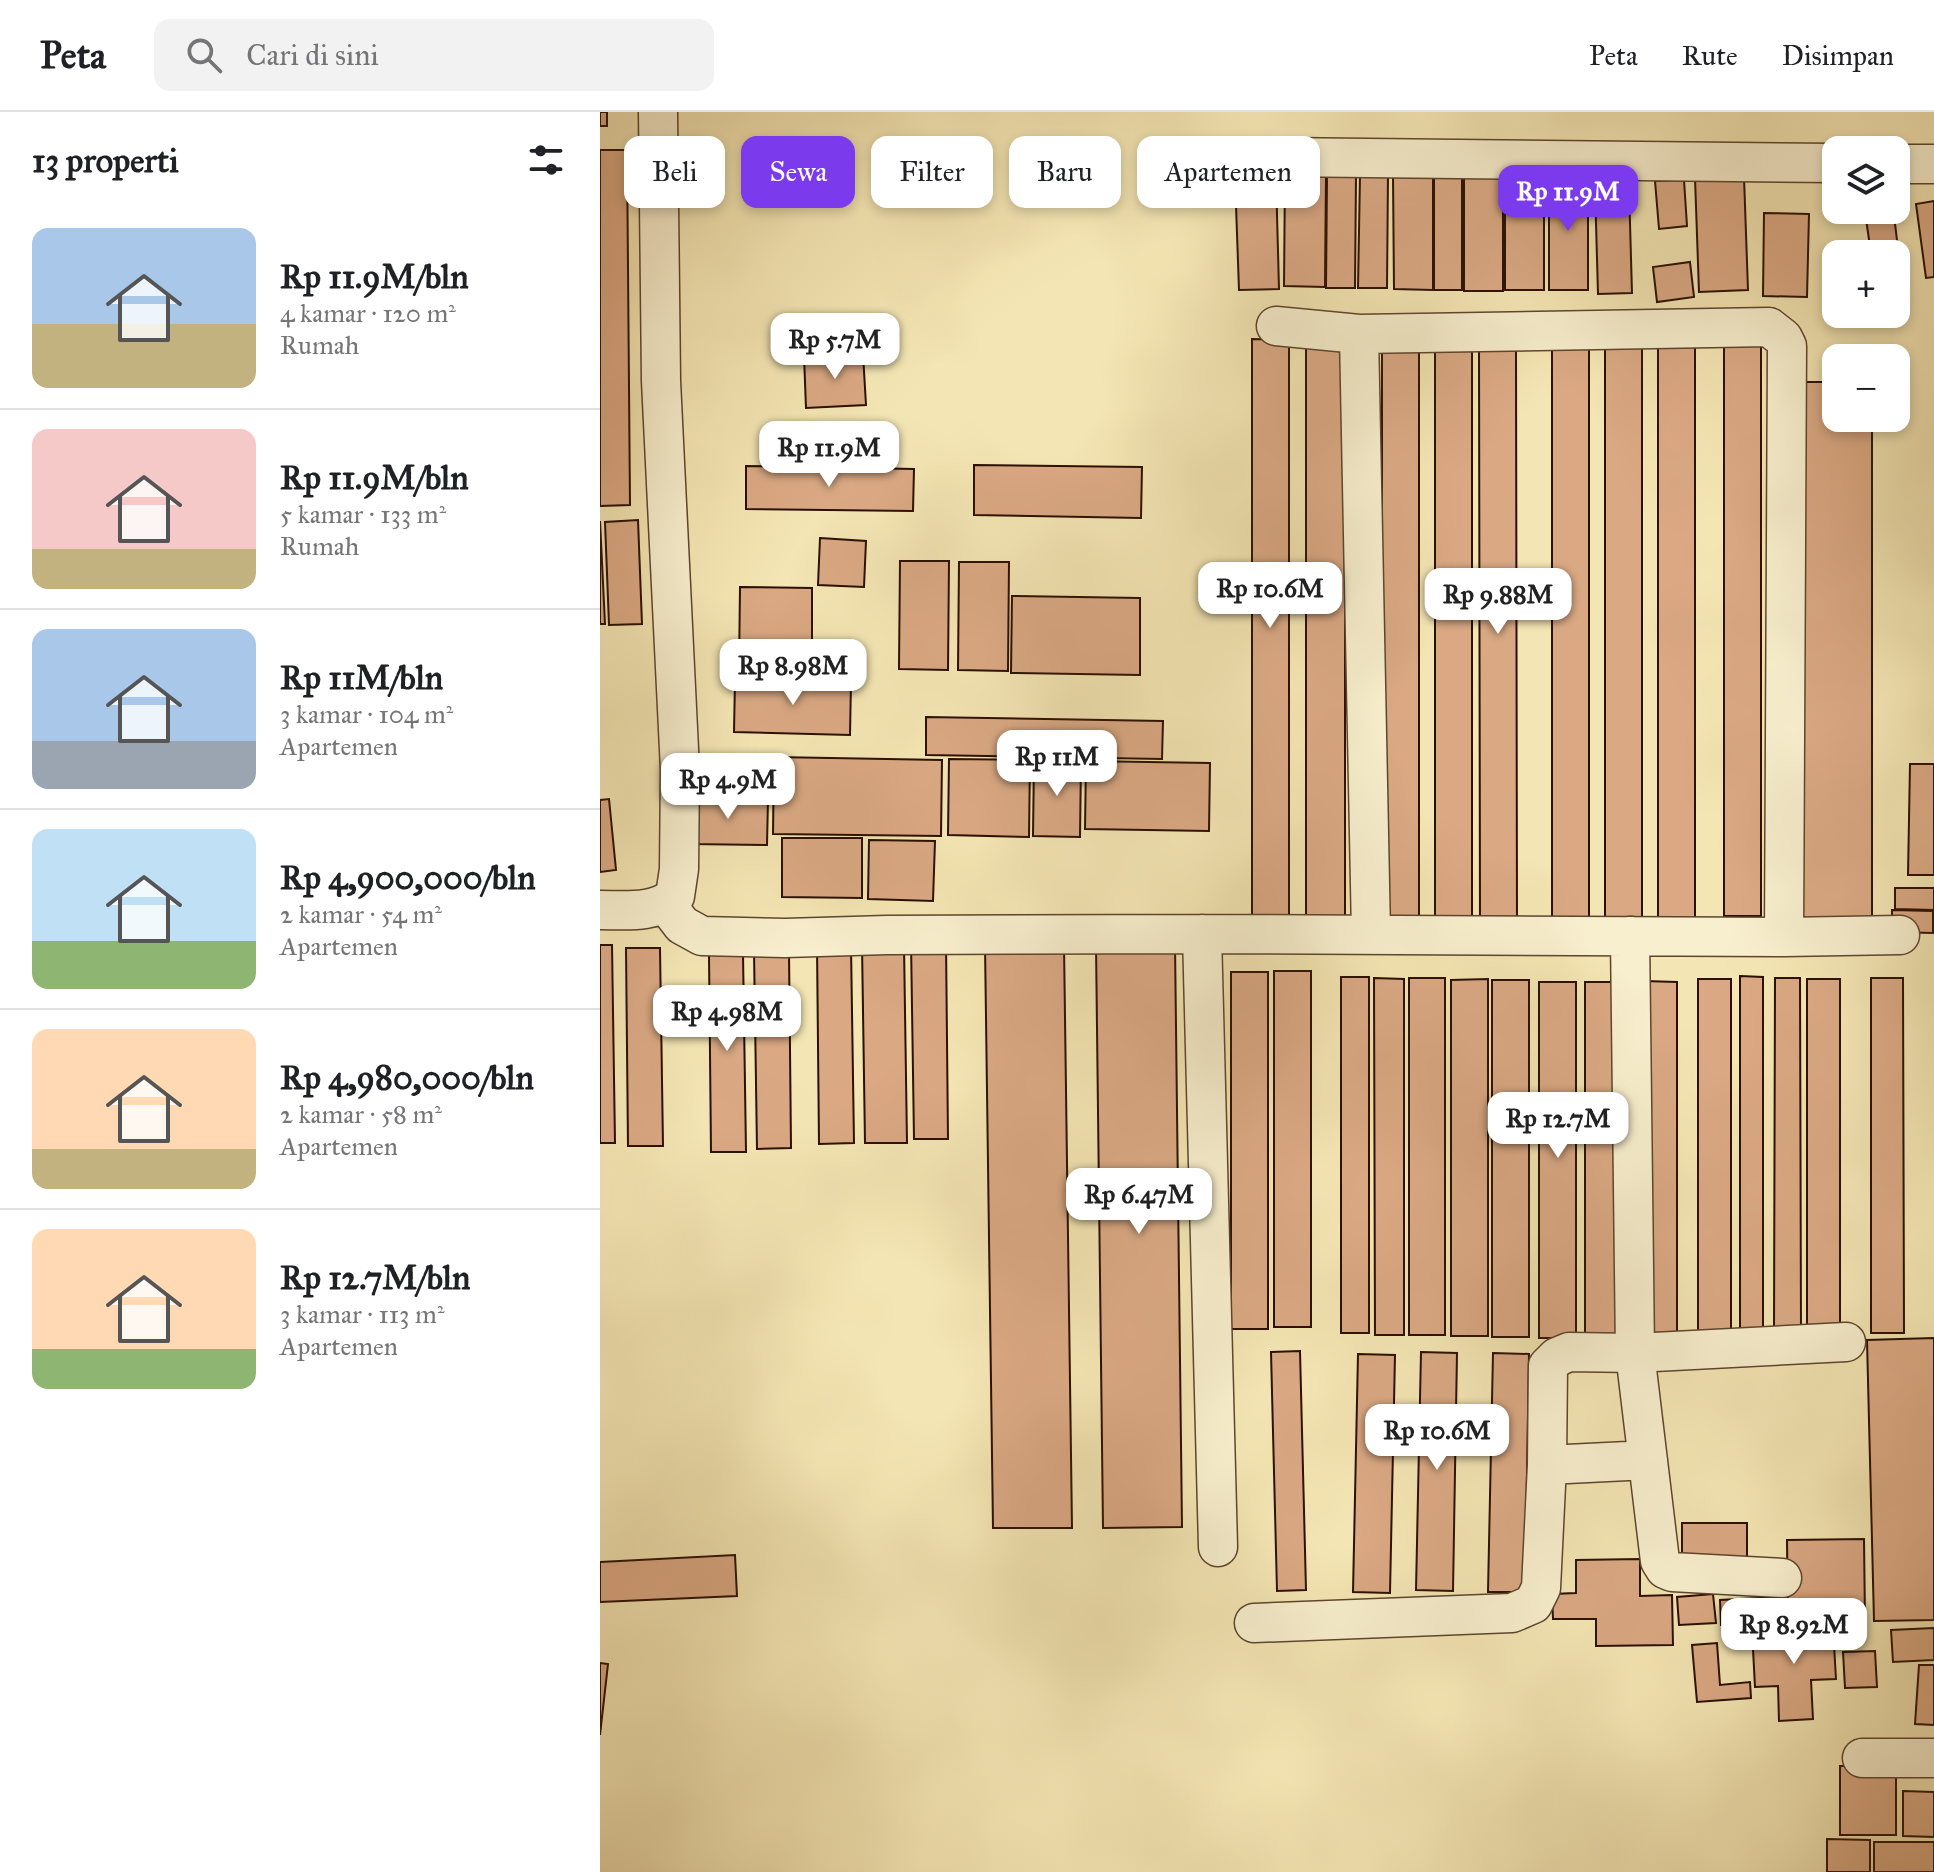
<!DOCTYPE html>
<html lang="id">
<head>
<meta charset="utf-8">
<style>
	body { margin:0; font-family:"IM FELL Great Primer",serif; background:#f2f2f2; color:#202124; height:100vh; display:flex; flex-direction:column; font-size:30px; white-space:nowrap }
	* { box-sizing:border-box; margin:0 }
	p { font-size:26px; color:#757577 }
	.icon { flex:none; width:44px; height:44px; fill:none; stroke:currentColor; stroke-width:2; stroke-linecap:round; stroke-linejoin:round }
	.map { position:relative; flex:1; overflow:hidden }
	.sheet { display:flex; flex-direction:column; background:#fff; width:600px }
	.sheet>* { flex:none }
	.top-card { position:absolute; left:24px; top:24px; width:760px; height:72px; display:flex; gap:16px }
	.controls { position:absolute; left:1222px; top:24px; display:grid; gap:16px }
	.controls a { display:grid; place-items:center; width:88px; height:88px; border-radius:16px; background:#fff; box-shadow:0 4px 12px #0003; font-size:40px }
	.price { position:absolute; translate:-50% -68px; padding:0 18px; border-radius:16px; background:#fff; color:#222; font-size:26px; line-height:52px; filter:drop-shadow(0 2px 4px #0008) }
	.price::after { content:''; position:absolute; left:50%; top:48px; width:24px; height:18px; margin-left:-12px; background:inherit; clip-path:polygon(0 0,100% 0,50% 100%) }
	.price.active { background:#7c3aed; color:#fff }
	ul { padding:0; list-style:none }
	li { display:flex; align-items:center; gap:24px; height:200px; padding:0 32px }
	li+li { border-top:2px solid #e0e0e0 }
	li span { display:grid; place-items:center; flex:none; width:224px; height:160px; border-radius:16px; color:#555 }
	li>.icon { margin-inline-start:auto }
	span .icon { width:96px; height:96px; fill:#fffc; stroke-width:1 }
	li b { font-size:34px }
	h2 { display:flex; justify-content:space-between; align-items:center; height:96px; padding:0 32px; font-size:34px }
	.tag { padding:0 28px; border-radius:16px; background:#fff; box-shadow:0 4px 12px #0003; font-size:28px; line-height:72px }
	.tag.active { background:#7c3aed; color:#fff }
	header { display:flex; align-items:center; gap:48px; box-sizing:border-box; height:112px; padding:0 40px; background:#fff; border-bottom:2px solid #e0e0e0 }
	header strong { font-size:38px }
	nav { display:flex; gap:44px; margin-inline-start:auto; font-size:28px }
	.search { width:560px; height:72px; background:#f2f2f2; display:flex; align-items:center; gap:20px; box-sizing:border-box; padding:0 28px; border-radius:16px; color:#757577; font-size:30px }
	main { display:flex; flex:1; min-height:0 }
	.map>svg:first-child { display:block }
</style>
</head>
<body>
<header>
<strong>Peta</strong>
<div class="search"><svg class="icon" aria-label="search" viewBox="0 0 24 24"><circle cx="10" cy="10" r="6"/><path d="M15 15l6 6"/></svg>Cari di sini</div>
<nav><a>Peta</a><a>Rute</a><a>Disimpan</a></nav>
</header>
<main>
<section class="sheet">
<h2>13 properti<svg class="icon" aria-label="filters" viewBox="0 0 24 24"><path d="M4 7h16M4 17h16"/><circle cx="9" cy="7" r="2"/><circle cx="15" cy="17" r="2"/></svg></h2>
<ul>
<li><span style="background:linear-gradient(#a9c7e8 60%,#c2b280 0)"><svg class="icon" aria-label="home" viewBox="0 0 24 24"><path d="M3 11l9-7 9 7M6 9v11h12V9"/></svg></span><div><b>Rp 11.9M/bln</b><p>4 kamar · 120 m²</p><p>Rumah</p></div></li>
<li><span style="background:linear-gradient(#f6c9c9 75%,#c2b280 0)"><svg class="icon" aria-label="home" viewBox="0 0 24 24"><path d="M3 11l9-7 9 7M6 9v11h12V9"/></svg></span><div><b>Rp 11.9M/bln</b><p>5 kamar · 133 m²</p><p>Rumah</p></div></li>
<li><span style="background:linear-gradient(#a9c7e8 70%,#9aa5b1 0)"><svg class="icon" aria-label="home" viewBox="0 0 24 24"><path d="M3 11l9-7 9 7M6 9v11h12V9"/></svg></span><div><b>Rp 11M/bln</b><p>3 kamar · 104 m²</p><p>Apartemen</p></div></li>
<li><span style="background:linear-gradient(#bfe0f5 70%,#8fb573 0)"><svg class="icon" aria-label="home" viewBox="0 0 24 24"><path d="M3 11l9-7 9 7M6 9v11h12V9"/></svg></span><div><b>Rp 4,900,000/bln</b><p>2 kamar · 54 m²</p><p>Apartemen</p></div></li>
<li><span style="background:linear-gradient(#ffd9b3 75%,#c2b280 0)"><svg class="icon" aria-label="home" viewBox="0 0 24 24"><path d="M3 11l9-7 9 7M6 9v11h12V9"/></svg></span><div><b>Rp 4,980,000/bln</b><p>2 kamar · 58 m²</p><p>Apartemen</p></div></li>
<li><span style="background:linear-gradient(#ffd9b3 75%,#8fb573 0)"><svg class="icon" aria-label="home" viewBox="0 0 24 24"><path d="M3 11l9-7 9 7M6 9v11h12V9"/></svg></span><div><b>Rp 12.7M/bln</b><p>3 kamar · 113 m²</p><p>Apartemen</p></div></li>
</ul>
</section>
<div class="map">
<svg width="1334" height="1760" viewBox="0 0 1334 1760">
	<rect width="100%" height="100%" fill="#f4e6b4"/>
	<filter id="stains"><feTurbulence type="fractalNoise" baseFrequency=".0025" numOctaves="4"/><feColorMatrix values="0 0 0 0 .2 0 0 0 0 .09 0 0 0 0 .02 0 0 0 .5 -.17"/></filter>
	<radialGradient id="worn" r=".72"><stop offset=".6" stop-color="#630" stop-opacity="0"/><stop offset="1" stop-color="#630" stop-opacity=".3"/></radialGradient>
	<!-- building -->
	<path fill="#daa984" stroke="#2b0f00" stroke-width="2" d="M0,0H7V14H0Z
		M0,38H27L30,393L0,394Z
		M685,61H726L725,175L684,174Z
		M727,62L756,63L755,176H726Z
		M760,63H788L787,176H758Z
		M676,64L679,177L639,178L635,65Z
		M793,64H833V178L794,177Z
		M834,64H862V178H834Z
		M949,64L988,65V178H949Z
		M903,65V179H864V66Z
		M905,65H944V178H905Z
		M1144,65L1148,178L1099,180L1095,66Z
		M1084,68L1087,114L1059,117L1055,69Z
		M995,76H1029L1032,181L998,182Z
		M1334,89V165L1326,166L1316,92Z
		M1164,101L1209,102L1207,185L1163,184Z
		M1294,103L1298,137L1271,141L1266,107Z
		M1090,150L1094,185L1057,190L1053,155Z
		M1124,224H1161V804H1124Z
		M652,227L689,228V808H652Z
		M706,230H745V810H706Z
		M1042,231V812H1005V232Z
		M782,232L819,233V813H782Z
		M835,233H872V813H835Z
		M879,233H916L917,814H880Z
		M952,233H989V814H952Z
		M1058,233H1095V814H1058Z
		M263,242L266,293L206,296L204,244Z
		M1197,270H1236V306H1272V813H1197Z
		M374,353L542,355L541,406L374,403Z
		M146,354L314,357L313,399L146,397Z
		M38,408L42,512L9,513L5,410Z
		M0,409L5,512H0Z
		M220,426L266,429L264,475L218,473Z
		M300,449H349L348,558L299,557Z
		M359,450H409L408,559L358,558Z
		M140,475L212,476V558L139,557Z
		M412,484L540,486V563L411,561Z
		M135,568L251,570L250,623L134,620Z
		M326,605L563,609L562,647L326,643Z
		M92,644L165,645V682L91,680Z
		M174,645L342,648L341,724L173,722Z
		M349,647L430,648L429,725L348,723Z
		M434,648L481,649L480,725L433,724Z
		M486,649L610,651L609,719L485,717Z
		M1310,652H1334V763H1308Z
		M89,685L168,687L167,733L89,732Z
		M9,687L16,758L0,760V688Z
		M182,726H262V786L182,785Z
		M269,728L335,729L333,789L268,787Z
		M1295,776H1334V798L1295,797Z
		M1292,798L1333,799V821L1292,820Z
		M311,829H346L348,1027H314Z
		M575,831L582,1415L503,1416L496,832Z
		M464,832L472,1416H393L385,833Z
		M0,833H12L15,1031H0Z
		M217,833H251L254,1031L219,1032Z
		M262,833H304L307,1031H265Z
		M26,836H60L63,1034H28Z
		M189,838L191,1036L157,1037L154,839Z
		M143,841L146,1040H111L109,842Z
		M674,859H711V1215H674Z
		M631,860H668V1217H631Z
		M1140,864L1163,865V1220L1140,1219Z
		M741,865H769V1221H741Z
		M774,866L804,867V1223H775Z
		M809,866H845V1223H809Z
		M1175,866H1200L1201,1221H1174Z
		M1271,866H1303L1304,1221H1271Z
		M888,867V1224H851V868Z
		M1098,867H1131V1222H1098Z
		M1207,867H1240V1222H1207Z
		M892,868H929V1225H892Z
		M1044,869L1077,870V1225L1045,1224Z
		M939,870H976V1226H939Z
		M985,870H1021L1022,1226H985Z
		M1334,1226V1508L1274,1509L1267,1228Z
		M700,1239L706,1478L677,1479L671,1240Z
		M821,1240L857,1241L853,1479L816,1478Z
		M893,1241L929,1242L925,1480H888Z
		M758,1242L795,1243L790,1481L753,1480Z
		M1082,1411H1147V1448H1082Z
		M1264,1427L1265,1510H1188L1187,1428Z
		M135,1443L137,1484L0,1490V1450Z
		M1040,1447V1484L1072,1483L1073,1533L996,1534V1507H953L952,1482L976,1481V1448Z
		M1113,1482L1116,1511L1079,1513L1077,1485Z
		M1182,1485L1183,1510L1121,1513L1120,1488Z
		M1233,1515L1236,1567L1211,1568L1213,1607L1179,1609L1178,1574L1155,1575L1152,1518Z
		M1334,1516V1548L1293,1550L1291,1518Z
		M1117,1531L1120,1573L1150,1570L1151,1586L1097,1590L1092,1533Z
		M1275,1539L1277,1575L1245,1576L1243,1540Z
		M0,1551L8,1552L0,1623Z
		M1319,1553H1334V1613L1315,1612Z
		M1240,1654H1296V1723H1240Z
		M1303,1679L1334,1680V1725L1303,1724Z
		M1227,1727L1270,1728V1760H1227Z
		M1274,1730H1334V1760H1274Z"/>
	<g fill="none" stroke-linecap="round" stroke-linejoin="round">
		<defs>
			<path id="minor" d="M677,45L1236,51
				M1296,52H1334
				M676,214L759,222L1169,215L1183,226L1187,234L1184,825
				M759,222L771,822
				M66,792L82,813L102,824L185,826L287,823L602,822L1184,825L1300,823
				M0,798C25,798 55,802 75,784L79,757L80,658L61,269L58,0
				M602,822L618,1435
				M1030,824L1035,1241L1060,1449L1065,1457L1072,1460L1182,1466
				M947,1353L1048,1348
				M654,1511L912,1501L933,1492L941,1476L947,1353L948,1254L957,1245L969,1240L1035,1241L1246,1230
				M1262,1646H1334"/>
		</defs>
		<!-- minor casing -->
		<use href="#minor" stroke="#5d452d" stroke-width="41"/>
		<!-- minor -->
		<use href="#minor" stroke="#f8efce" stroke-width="38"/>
	</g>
	<rect width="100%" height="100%" filter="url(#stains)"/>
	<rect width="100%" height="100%" fill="url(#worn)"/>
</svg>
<div class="controls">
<a><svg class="icon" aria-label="layers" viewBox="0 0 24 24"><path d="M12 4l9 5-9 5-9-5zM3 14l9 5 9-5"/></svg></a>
<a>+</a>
<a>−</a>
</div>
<b class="price active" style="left:968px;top:121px">Rp 11.9M</b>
<b class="price" style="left:235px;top:269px">Rp 5.7M</b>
<b class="price" style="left:229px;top:377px">Rp 11.9M</b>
<b class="price" style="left:670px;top:518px">Rp 10.6M</b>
<b class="price" style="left:898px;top:524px">Rp 9.88M</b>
<b class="price" style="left:193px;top:595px">Rp 8.98M</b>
<b class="price" style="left:457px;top:686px">Rp 11M</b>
<b class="price" style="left:128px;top:709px">Rp 4.9M</b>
<b class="price" style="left:127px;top:941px">Rp 4.98M</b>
<b class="price" style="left:958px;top:1048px">Rp 12.7M</b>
<b class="price" style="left:539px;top:1124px">Rp 6.47M</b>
<b class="price" style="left:837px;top:1360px">Rp 10.6M</b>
<b class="price" style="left:1194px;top:1554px">Rp 8.92M</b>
<div class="top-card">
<a class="tag">Beli</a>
<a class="tag active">Sewa</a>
<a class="tag">Filter</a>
<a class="tag">Baru</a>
<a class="tag">Apartemen</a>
</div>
</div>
</main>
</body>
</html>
